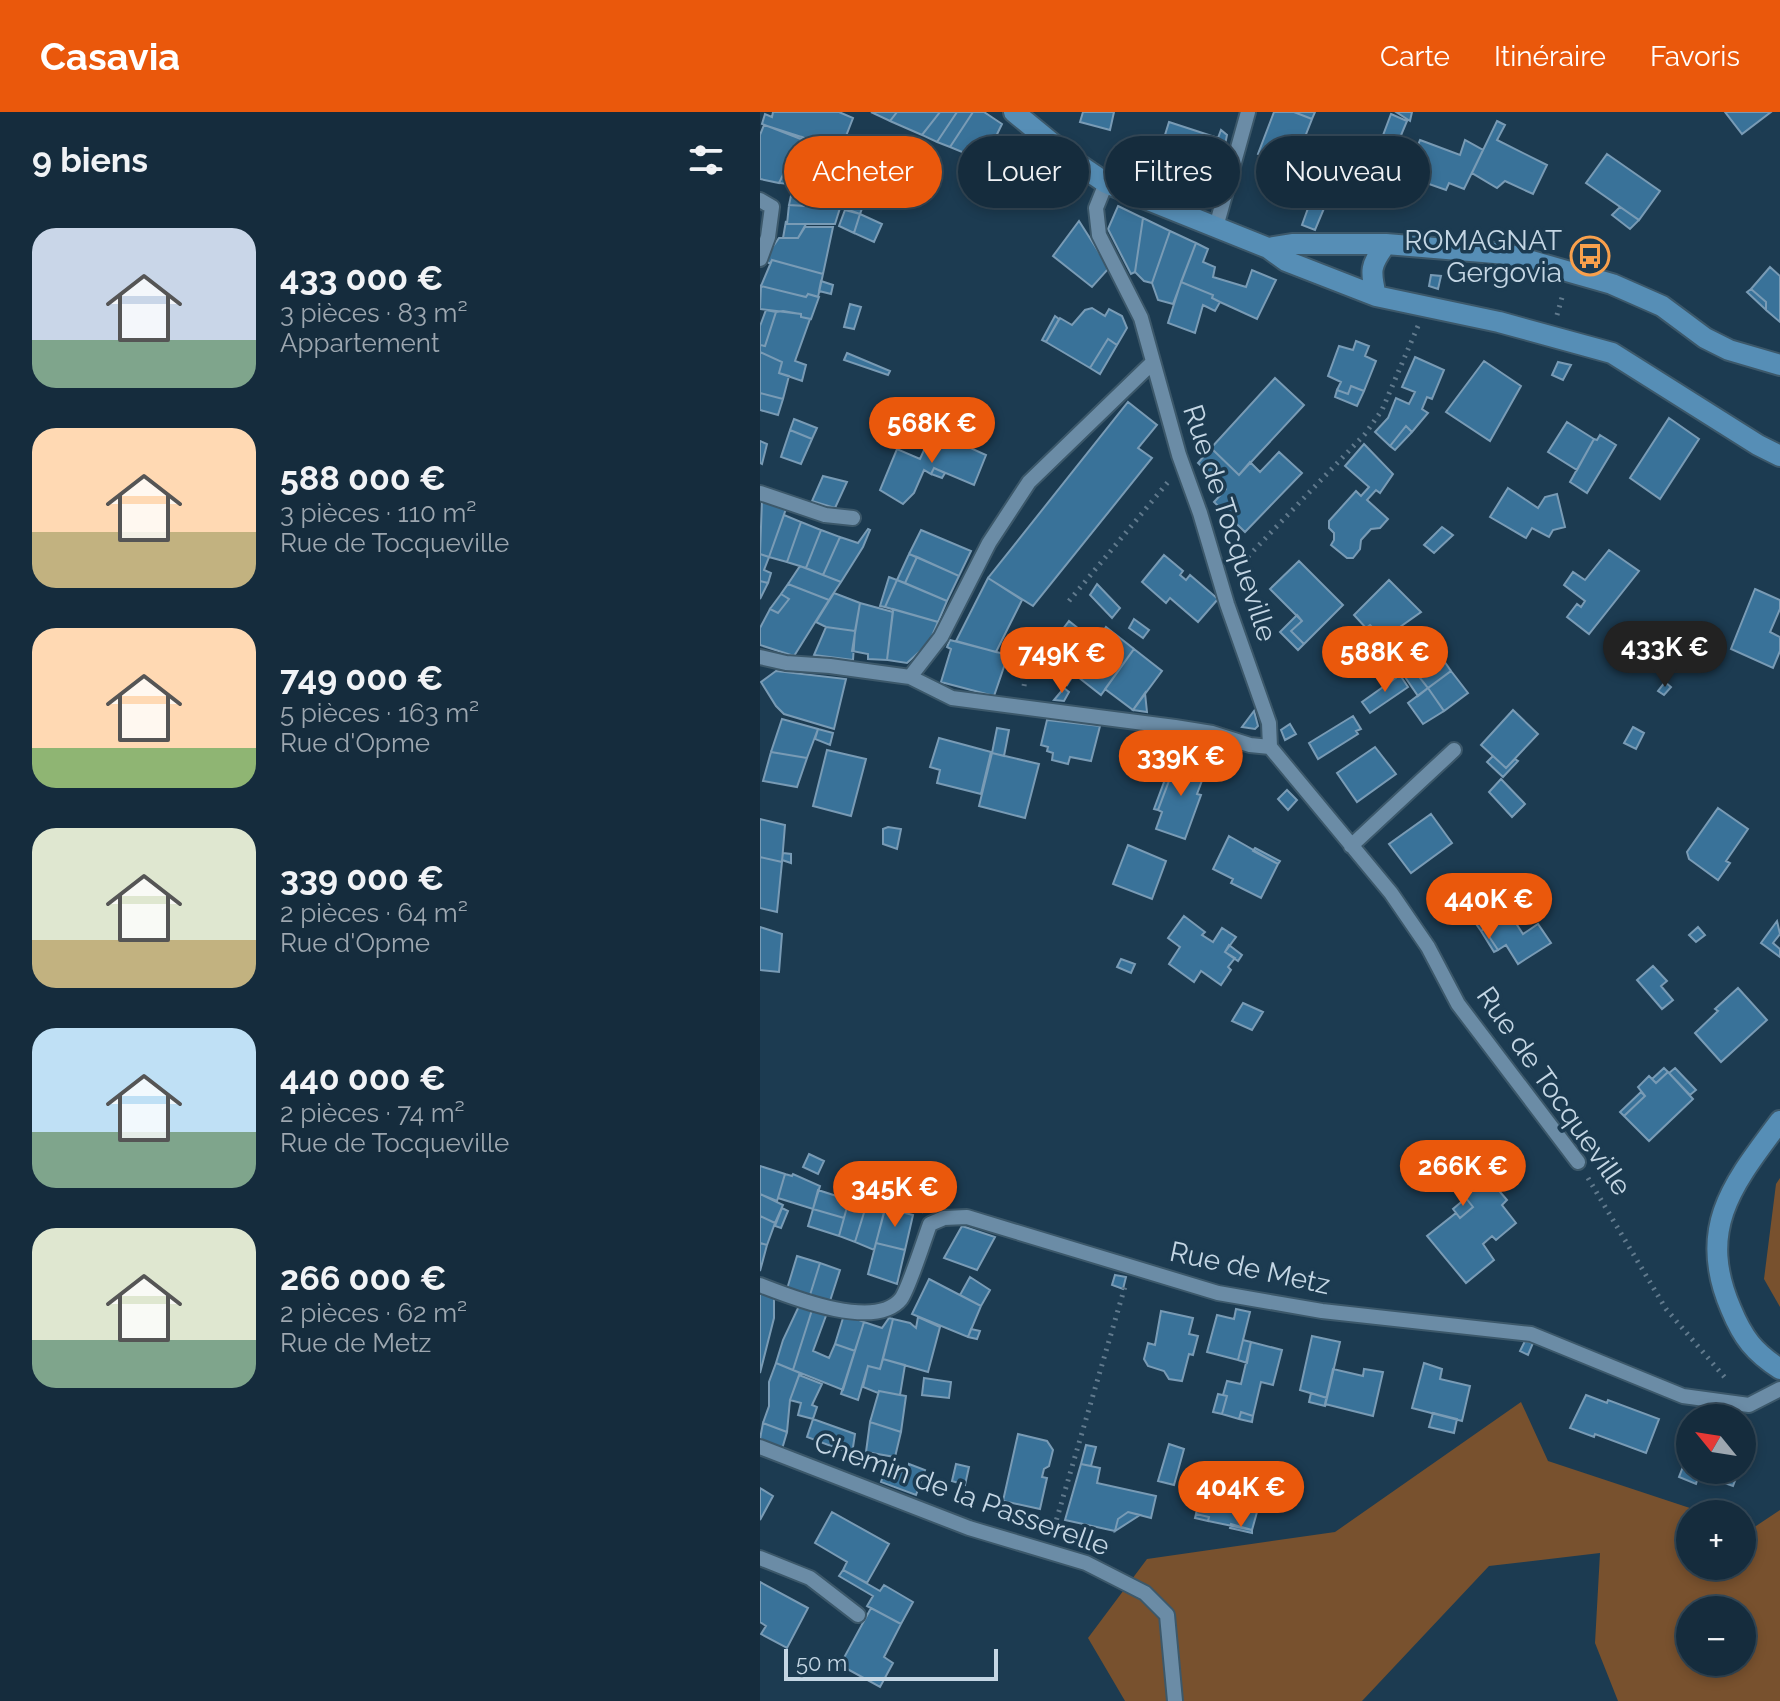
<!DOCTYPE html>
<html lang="fr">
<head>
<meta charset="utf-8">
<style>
	body { margin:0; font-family:Raleway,sans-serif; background:#223848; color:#f1f3f6; height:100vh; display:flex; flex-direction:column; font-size:30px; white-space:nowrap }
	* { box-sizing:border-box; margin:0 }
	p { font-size:26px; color:#9da7b0 }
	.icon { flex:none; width:44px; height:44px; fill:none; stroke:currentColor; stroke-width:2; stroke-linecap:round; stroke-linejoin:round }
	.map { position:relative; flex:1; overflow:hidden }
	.drawer { display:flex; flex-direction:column; background:#152c3d; width:760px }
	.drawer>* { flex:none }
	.banner { position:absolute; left:24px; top:24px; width:760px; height:72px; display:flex; gap:16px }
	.needle { width:52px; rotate:300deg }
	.tools { position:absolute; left:916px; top:1292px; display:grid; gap:16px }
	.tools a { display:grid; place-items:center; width:80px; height:80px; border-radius:50%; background:#152c3d; box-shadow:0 4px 12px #0003,0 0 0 2px #344857; font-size:40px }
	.scale { position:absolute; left:24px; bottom:20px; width:214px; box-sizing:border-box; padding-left:8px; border:4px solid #c4d6e4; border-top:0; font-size:22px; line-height:28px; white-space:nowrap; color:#c4d6e4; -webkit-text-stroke:6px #1c3b51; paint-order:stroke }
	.price { position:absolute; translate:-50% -68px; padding:0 18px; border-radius:28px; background:#ea580c; color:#fff; font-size:26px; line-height:52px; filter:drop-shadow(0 2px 4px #0008) }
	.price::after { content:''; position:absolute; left:50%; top:48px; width:24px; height:18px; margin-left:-12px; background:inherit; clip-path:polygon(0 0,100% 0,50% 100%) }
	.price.selected { background:#222; color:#fff }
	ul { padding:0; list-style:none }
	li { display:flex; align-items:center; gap:24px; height:200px; padding:0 32px }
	li span { display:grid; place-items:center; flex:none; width:224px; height:160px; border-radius:24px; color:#555 }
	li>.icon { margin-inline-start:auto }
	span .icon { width:96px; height:96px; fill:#fffc; stroke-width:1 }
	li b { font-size:34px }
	h2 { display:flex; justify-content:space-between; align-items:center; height:96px; padding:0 32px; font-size:34px }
	.tag { padding:0 28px; border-radius:36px; background:#152c3d; box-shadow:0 4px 12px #0003,0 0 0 2px #344857; font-size:28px; line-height:72px }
	.tag.selected { background:#ea580c; color:#fff }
	header { display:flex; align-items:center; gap:48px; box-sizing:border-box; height:112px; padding:0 40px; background:#ea580c; color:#fff }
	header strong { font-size:38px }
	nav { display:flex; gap:44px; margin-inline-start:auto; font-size:28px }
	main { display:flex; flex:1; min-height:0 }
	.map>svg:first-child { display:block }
</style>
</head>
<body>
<header>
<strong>Casavia</strong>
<nav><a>Carte</a><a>Itinéraire</a><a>Favoris</a></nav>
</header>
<main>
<section class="drawer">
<h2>9 biens<svg class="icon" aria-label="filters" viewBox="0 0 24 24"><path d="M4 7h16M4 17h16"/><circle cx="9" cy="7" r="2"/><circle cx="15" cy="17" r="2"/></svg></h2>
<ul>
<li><span style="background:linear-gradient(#c9d6e8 70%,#7fa58c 0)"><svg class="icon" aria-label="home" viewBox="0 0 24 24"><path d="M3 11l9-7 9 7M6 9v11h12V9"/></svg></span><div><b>433 000 €</b><p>3 pièces · 83 m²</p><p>Appartement</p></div></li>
<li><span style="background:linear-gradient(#ffd9b3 65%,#c2b280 0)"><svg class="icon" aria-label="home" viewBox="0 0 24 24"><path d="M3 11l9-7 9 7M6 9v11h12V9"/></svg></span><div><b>588 000 €</b><p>3 pièces · 110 m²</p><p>Rue de Tocqueville</p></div></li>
<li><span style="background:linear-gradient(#ffd9b3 75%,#8fb573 0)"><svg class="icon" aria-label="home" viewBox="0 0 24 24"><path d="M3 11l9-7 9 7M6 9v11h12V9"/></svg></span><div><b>749 000 €</b><p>5 pièces · 163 m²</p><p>Rue d'Opme</p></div></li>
<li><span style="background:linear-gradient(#dfe7d0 70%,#c2b280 0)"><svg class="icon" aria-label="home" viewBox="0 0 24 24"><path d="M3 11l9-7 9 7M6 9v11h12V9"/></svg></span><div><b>339 000 €</b><p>2 pièces · 64 m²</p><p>Rue d'Opme</p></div></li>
<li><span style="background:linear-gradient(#bfe0f5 65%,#7fa58c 0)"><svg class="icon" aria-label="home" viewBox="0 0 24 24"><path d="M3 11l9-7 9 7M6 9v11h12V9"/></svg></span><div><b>440 000 €</b><p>2 pièces · 74 m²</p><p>Rue de Tocqueville</p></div></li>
<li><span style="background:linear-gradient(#dfe7d0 70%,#7fa58c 0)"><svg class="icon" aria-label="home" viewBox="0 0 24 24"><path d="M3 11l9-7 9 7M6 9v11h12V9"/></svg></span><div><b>266 000 €</b><p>2 pièces · 62 m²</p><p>Rue de Metz</p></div></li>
</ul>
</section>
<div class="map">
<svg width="1020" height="1589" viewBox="0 0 1020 1589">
	<rect width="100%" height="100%" fill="#1c3b51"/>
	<!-- green -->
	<path fill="#78512e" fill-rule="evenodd" d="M1020,1066V1195L1004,1167L1016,1072Z
		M761,1290L788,1349L948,1402H930V1454H982V1413L993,1416L1020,1398V1589H858L835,1531L840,1441L729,1454L602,1589H365L328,1526L387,1447L575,1420ZM930,1498H982V1550H930Z"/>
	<!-- building -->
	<path fill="#397299" stroke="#799bb5" stroke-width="2" d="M13,0H79L93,6L79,42L2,12L5,2L12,5Z
		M111,0H137L130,9Z
		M137,0H180L162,23L130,9Z
		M180,0H197L177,30L162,23Z
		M197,0H213L190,35L177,30Z
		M213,0H224L242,12L224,49L190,35Z
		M323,0H354L350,18L320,10Z
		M514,0H534L552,7L533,55L498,42Z
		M534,0H555L552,7Z
		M636,0H652L650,9Z
		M965,0H1011L982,22Z
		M631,2L647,9L634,40L619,34Z
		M737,9L745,13L737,28L787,53L773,82L745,69L737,76L712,61Z
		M409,10L458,26L461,18L467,23L461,53L453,60L399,42Z
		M4,13L42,25L19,71L0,67V23Z
		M42,25L67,37L56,66L64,70V76L19,71Z
		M559,25L585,38L577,60L549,50Z
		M660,28L700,43L705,28L723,38L704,77L689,71L686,78L646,64Z
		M588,30L618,42L602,83L572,71Z
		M847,42L900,79L879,108L826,71Z
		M33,74L64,76L88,77L80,96L29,93Z
		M91,86L104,91L100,102L86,97Z
		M551,88L565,94L555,118L542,113Z
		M29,93L80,96L75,112H27Z
		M358,94L383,106L375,160L371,162L348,117Z
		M860,95L879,108L870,117L852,103Z
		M85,98L100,102L94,121L79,114Z
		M100,102L122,112L114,130L94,121Z
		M383,106L410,119L392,171L384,169L375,160Z
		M26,109L27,112H46L38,126H23Z
		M319,109L349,156L332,175L293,144Z
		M45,115H73L63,162L12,148L10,152L4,147L19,126H38Z
		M410,119L436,131L413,192L398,188L392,171Z
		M436,131L448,137L443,150L455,155L453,165L486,175L492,158L516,168L497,207L460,190L452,186L453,183L421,170Z
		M12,148L63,162L58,185L48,182L46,185L1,174Z
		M1010,155L1020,164V210L1006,198V190L991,177Z
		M671,163L681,164L678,177L669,174Z
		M61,169L73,173L71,182L59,179Z
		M421,170L453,183L452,186L460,190L455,199L443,193L435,221L408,211Z
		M1,174L46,185L48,182L59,185L51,207L41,205V202L0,197Z
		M991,177L1006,190V198L987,180Z
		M90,192L101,195L94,217L84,215Z
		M332,196L345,204L349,197L362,204L367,216L357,233L348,227L330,256L286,230L300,206L312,213L325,198Z
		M6,198L16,200L5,234L0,233V214Z
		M23,199L41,202V205L50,207L35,249L46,253L42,269L19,261L22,250L0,240V233L5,234L16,200Z
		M295,204L299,207L286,230L282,228Z
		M348,227L357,233L340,262L330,256Z
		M596,229L609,234L605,244L616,249L604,279L591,274L588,282L577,278L581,270L568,264L579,234L593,238Z
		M0,240L22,250L19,261L29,264L23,287L0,281Z
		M87,241L130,259L128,263L84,248Z
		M655,245L684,258L672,287L667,285L662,297L668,301L652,320L646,314L630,334L615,320L628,306L636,286L649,292L655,280L642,275Z
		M724,249L761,274L730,329L686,300Z
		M798,250L811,253L803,268L792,263Z
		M515,266L544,293L479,363L451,336Z
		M591,274L604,279L597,294L575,285L577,278L588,282Z
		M0,281L23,287L18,303L0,298Z
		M368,290L397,313L378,336L392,346L273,494L228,466Z
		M909,306L939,327L900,387L870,366Z
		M34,307L57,316L52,327L30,318Z
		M807,310L834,327L817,358L788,340Z
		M646,314L652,320L635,338L630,334Z
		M174,316L198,326L197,330L226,343L214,373L174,356L171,362L164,358L154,381L143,392L120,378L137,337L160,347Z
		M30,318L52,327L41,352L21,345Z
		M840,323L856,333L827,381L810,370L834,327L837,328Z
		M0,329L7,332L2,352L0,351Z
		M604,332L633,362L620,381L616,378L607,388L628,407L620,416L611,417L601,428L600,437L593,446H587L571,433L574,428V421L569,416V409L596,379L601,384L609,375L585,354Z
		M451,336L479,363L490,350L500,360L519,340L542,361L485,420L454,390L466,377L438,351Z
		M174,356L185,361L182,366L171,362Z
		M63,364L87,370L75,396L52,389Z
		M748,376L778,396L785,385L797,382L805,415L793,418L789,425L772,416L766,426L730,405Z
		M2,388L27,394L9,445L0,442Z
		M24,403L41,410L27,450L9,445Z
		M41,410L61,418L46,456L27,450Z
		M682,415L693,423L674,441L664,433Z
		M108,417L110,418L103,435L81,470L63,463L80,425L98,431Z
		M61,418L80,425L63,463L46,456Z
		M161,418L211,439L199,464L149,442Z
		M849,438L879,459L829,522L807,505L817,492L821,495L825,489L804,473L813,460L825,468Z
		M0,442L9,445L4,458L11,461L8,471L0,469Z
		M149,442L157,445L145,471L137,468Z
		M404,443L423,459L420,463L426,468L430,463L458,487L438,510L410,486L406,491L382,470Z
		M157,445L199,464L187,489L145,471Z
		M539,449L583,493L544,532L531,519L542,509L510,477Z
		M40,454L81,470L69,488L28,472Z
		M129,465L137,468L125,495L120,494Z
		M228,466L262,488L236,540L196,529Z
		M137,468L187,489L178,510L125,495Z
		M629,468L661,500L623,527L610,513L606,516L594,503Z
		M0,469L8,471L0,487Z
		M28,472L69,488L34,544L0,533V516L10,497L18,501L29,487L21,482Z
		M337,472L360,496L352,506L330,483Z
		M995,477L1020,488V497L1010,520L1020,525V539L1013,556L971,537Z
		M74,481L100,491L95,519L66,515L56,510Z
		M21,482L29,487L18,501L10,497Z
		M100,491L133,500L127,548L108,547V542L92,539Z
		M133,497L178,510L169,531L147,551L127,548Z
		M537,503L542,509L531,519L544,532L538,538L520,520Z
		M374,507L389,518L383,526L369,516Z
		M309,509L324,521L320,528L331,536L307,573L278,550Z
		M610,513L623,527L620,530L606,516Z
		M66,515L95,519L93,548L54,543Z
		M346,515L374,537L341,583L313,561Z
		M655,524L666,538L673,533L691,559L668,576L639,539Z
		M190,528L248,543L234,584L181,570L191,537L187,535Z
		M374,537L402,559L373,598L345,577Z
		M652,556L668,576L658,584L643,562Z
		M16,559L86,567L74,617L24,602L16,594L1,570Z
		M691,559L708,581L684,599L668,576Z
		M640,563L648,575L610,601L602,590Z
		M905,570L911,575L904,583L898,579Z
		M304,576L309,580L304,589L294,588Z
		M668,576L684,599L663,612L648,591Z
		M385,581L387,600L373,598Z
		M753,598L778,622L746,656L721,633Z
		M494,599L498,614L495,617L482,615Z
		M593,604L601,617L596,619L598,622L558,647L549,631Z
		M22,607L58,617L47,646L11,640Z
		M287,608L340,614L331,649L310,645L308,652L292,648L293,641L287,639L288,635L281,633Z
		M530,612L536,622L525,628L521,618Z
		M873,615L884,621L876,637L864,631Z
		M237,616L249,618L244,644L232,641Z
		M58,617L73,621L70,633L55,627Z
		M179,626L231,640L221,682L177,671L180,658L170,655Z
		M615,635L636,662L597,690L577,661Z
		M67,638L106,647L91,704L53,694Z
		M384,638L400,643L392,667L375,660Z
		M11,640L47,646L37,675L3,669Z
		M232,641L279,652L265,706L219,694Z
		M414,643L418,645L398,698L394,697Z
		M733,644L746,656L755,647L758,649L743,665L727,650Z
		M418,645L447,655L437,682L441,683L425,727L396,717L402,700L398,698Z
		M741,667L765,692L752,705L729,680Z
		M527,678L537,688L528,698L518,687Z
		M958,696L988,717L966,749L970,751L958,768L929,747L927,740Z
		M671,702L692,731L651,761L629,732Z
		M0,707L25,713L22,750L0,745Z
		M128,715L141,717L137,737L123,732V717Z
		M469,724L518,752L501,786L471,771L473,767L453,757Z
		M368,733L406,749L392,787L353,772Z
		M495,736L520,749L518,752L493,739Z
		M23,741L31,742V751L22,748Z
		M0,745L22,750L17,800L0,796Z
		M723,768L732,781L735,779L763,822L778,812L791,831L758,852L746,833L738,838L724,817L721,819L706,798L710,795L702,782Z
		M424,804L445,820L442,823L453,830L462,816L476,825L465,840L475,846L468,855L471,858L461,873L441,859L434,870L409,852L420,835L408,826Z
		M1017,809L1020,822L1013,831L1020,837V845L1001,831Z
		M0,815L22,822L19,860L0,858Z
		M938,815L945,823L936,830L929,823Z
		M724,817L738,838L734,840L721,819Z
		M469,833L482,843L478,849L465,840Z
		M361,847L375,852L371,861L357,855Z
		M893,854L907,869L901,874L913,888L902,897L877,868Z
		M978,876L1007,908L961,950L935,921L958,899L955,897Z
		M483,891L503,900L492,918L472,909Z
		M904,956L908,960L896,971L892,967Z
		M915,956L936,978L930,983L909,961Z
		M908,960L933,987L889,1029L864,1004L885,984L878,975L889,964L896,971Z
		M881,980L885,984L864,1004L860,1000Z
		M49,1042L64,1049L58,1062L43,1055Z
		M0,1054L25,1062L17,1089L0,1082Z
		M25,1062L32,1064L33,1062L60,1074L53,1097L18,1086Z
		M728,1066L747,1088L742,1093L756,1111L736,1128L732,1124L723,1132L734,1148L706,1171L667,1124L696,1101L700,1106L713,1095L705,1085Z
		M58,1078L89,1088L84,1106L53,1097Z
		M0,1082L23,1093L15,1111L0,1104Z
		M706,1086L713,1095L700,1106L693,1097Z
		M89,1088L106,1094L95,1130L79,1124Z
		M174,1090V1098L163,1100L162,1092Z
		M106,1094L124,1101L114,1138L95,1130Z
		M22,1096L28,1099L21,1116L15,1114Z
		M125,1096L153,1103L145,1138L116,1131Z
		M53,1097L84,1106L79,1124L48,1114Z
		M0,1104L15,1111L7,1133L0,1131Z
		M202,1114L235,1125L217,1158L184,1146Z
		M0,1131L7,1133L0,1159Z
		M116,1131L145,1138L137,1172L108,1162Z
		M37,1144L60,1151L50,1183L27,1177Z
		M60,1151L80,1158L70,1189L50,1183Z
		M355,1163L366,1165L363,1177L352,1173Z
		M210,1165L230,1178L221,1194L200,1183Z
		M169,1167L221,1194L208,1225L152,1202Z
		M0,1179L14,1186V1206L0,1261Z
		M39,1194L52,1198L33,1258L16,1251L23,1228Z
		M476,1197L490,1200L478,1248L447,1240L457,1203L474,1207Z
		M52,1198L67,1201L53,1239L69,1246L75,1232L95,1239L83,1278L33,1258Z
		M401,1199L433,1206L429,1222L438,1224L433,1243L429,1242L422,1269L409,1267L404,1259L388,1254L384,1247L388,1231L395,1233Z
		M87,1203L104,1210L95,1239L75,1232L83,1206Z
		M158,1205L180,1215L168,1260L123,1247L133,1207L150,1211L156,1216Z
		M129,1206L133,1207L120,1257L108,1254L98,1288L81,1282L104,1210L122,1216Z
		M211,1217L220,1219L217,1227L208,1225Z
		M552,1224L580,1230L567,1286L540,1278Z
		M483,1228L491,1230L487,1251L478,1248Z
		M765,1229L773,1231L768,1243L760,1239Z
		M491,1230L522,1238L513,1273L501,1270L493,1304L481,1300L479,1307L462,1302L467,1284L463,1283L467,1269L481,1272Z
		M123,1247L145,1253L140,1283L119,1279L118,1281L103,1275L108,1254L120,1257Z
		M16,1251L40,1261L30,1288L27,1320L3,1311L9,1294V1270Z
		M664,1251L682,1257L680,1267L710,1274L702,1309L652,1296Z
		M573,1257L603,1264L604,1257L623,1260L613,1304L565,1292Z
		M39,1263L62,1272L52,1293L57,1295L53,1307L38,1303L41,1291L30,1288Z
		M164,1266L191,1270L189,1286L162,1283Z
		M119,1279L146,1284L141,1320L110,1310Z
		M551,1281L567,1286L565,1294L549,1290Z
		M458,1282L467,1284L462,1302L453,1300Z
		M826,1283L847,1291L848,1288L899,1307L886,1341L835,1322L834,1325L810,1316Z
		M481,1300L493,1304L492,1310L479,1307Z
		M673,1301L697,1307L694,1321L669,1315Z
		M53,1307L95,1322L92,1342L47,1325Z
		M110,1310L141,1320L135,1345L106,1340Z
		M3,1311L27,1320L22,1337L0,1327Z
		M258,1322L287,1329L293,1338L289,1354L284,1357L282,1365L287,1366L280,1397L243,1389Z
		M409,1332L424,1337L414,1373L398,1369Z
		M326,1333L336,1335L331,1354L321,1352Z
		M930,1337V1358H979L973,1374L939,1362L936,1372L919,1365Z
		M149,1352L165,1358L156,1383L121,1370L125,1359L148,1360Z
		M196,1352L209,1355L205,1373L192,1369Z
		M321,1352L340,1356L337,1371L396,1384L391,1406L368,1400L358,1407L355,1419L305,1408Z
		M444,1370L473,1378L470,1386L499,1393L492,1418L448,1409L449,1405L436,1402Z
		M0,1376L13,1384L0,1408Z
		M72,1400L129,1432L107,1471L83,1458L87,1450L55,1431Z
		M368,1400L380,1403L355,1419L358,1407Z
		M436,1402L449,1405L448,1409L435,1406Z
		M471,1412L492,1418V1421L470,1416Z
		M83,1458L120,1479L124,1473L153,1490L141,1512L107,1494L113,1484L79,1464Z
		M0,1470L48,1496L27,1536L1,1522L6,1514L0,1510Z
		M111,1496L141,1512L124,1545L133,1551L120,1575L80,1553Z"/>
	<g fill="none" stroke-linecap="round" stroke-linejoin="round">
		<defs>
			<path id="minor" d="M346,71L336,96L339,123L381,206L419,343L440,401L467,492L509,611L510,635L631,781L668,835L698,892L818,1050
				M0,88L12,95L8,125L0,147
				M456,115L488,0
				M0,381L65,403L93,406
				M0,545L26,551L70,554L150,565L192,586L415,615L452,621L490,633L510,635
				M150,565L181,525L229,431L269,370L392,251
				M591,734L694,638
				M0,1173C31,1185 115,1219 141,1187C149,1176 164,1128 170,1112L184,1106L207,1105L458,1181L562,1199L771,1222L923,1284L989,1293L1020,1277
				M0,1335L209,1416L326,1451L385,1481L407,1503L415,1589
				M0,1446L50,1466L98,1503"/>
			<path id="major" d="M254,0L315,50L346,71L508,136L526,149L616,184L739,210L852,241L998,333L1020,344
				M508,136L532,132H626L747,142L852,172L902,194L945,226L969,238L1020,253
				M616,184C610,159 610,153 626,132
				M1020,1009C973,1072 936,1116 971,1197C983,1226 994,1240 1020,1257"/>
		</defs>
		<!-- minor casing -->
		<use href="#minor" stroke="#3c586a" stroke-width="18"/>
		<!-- major casing -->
		<use href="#major" stroke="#3c586a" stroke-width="24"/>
		<!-- path -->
		<path stroke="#617a8d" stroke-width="5" stroke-dasharray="2 6" stroke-linecap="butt" d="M797,203L803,182
			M477,456L605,322L622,298L658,214
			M309,489L408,370
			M264,574L267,555L273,542
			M828,1066L906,1197L967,1268
			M292,1423L366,1171"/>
		<!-- minor -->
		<use href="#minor" stroke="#6b8ca6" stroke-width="14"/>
		<!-- major -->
		<use href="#major" stroke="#568eb6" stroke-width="20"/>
	</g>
	<!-- icons -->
	<defs>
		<symbol id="bus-ring" viewBox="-11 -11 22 22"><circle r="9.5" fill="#1c3b51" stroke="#f9a04c" stroke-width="1.5"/><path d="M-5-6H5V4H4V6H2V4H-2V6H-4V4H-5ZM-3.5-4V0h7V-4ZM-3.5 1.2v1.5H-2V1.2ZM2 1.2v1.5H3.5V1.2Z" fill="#f9a04c"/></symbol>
	</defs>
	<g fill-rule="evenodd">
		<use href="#bus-ring" x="808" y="122" width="44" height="44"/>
	</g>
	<g text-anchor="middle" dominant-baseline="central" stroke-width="7" stroke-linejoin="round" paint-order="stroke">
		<!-- poi labels -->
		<g font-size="28" fill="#c4d6e4" stroke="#1c3b51" text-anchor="end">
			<text x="802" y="128">ROMAGNAT<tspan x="802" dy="32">Gergovia</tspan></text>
		</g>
		<!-- street labels -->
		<g font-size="28" fill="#c4d6e4" stroke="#1c3b51">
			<text transform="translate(470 411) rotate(72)">Rue de Tocqueville</text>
			<text transform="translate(794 979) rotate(55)">Rue de Tocqueville</text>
			<text transform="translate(490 1156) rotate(12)">Rue de Metz</text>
			<text transform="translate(202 1382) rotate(20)">Chemin de la Passerelle</text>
		</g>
	</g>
</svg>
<div class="tools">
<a><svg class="needle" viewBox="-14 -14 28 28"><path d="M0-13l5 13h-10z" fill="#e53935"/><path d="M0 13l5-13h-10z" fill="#9da7b0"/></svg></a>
<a>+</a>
<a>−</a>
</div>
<div class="scale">50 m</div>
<b class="price" style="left:172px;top:353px">568K €</b>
<b class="price selected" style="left:905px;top:577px">433K €</b>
<b class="price" style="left:625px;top:582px">588K €</b>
<b class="price" style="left:302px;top:583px">749K €</b>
<b class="price" style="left:421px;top:686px">339K €</b>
<b class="price" style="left:729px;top:829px">440K €</b>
<b class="price" style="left:703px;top:1096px">266K €</b>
<b class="price" style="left:135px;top:1117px">345K €</b>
<b class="price" style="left:481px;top:1417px">404K €</b>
<div class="banner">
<a class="tag selected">Acheter</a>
<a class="tag">Louer</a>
<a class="tag">Filtres</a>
<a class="tag">Nouveau</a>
</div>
</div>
</main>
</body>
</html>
